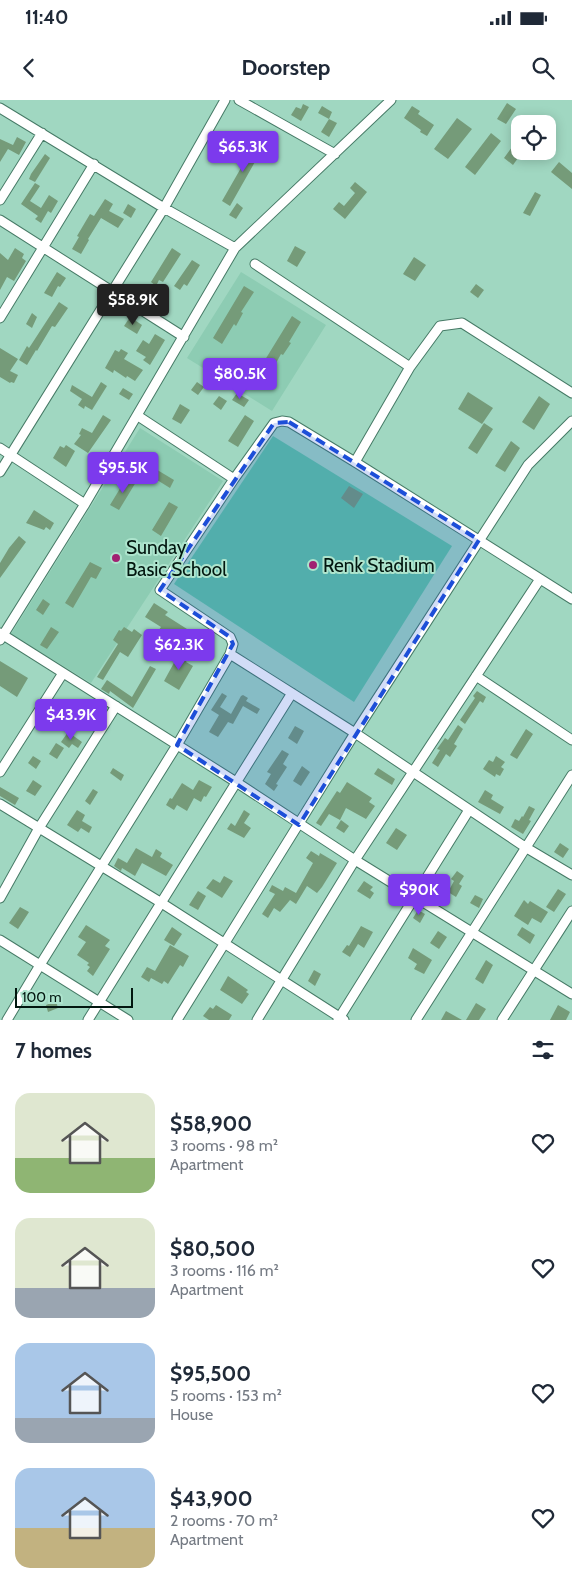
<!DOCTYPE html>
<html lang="en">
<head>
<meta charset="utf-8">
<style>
	body { margin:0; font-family:Cabin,sans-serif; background:#f6f6f7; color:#1f2937; height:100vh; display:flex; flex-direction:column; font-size:19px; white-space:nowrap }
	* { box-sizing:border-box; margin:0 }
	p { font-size:16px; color:#747a83 }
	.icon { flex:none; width:28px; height:28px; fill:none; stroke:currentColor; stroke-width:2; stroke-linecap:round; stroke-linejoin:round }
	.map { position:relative; height:920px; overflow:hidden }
	.panel { display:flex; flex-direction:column; background:#fff; flex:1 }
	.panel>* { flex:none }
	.fabs { position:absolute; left:511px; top:15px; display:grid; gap:10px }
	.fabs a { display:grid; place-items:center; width:45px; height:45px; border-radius:10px; background:#fff; box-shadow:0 2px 12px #0003; font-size:25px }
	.scale { position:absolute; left:15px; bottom:12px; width:118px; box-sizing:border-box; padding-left:5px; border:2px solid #02160f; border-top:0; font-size:14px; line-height:18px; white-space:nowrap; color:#02160f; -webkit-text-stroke:4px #ade4cd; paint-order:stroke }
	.price { position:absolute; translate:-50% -42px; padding:0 11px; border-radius:5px; background:#7c3aed; color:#fff; font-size:16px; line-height:32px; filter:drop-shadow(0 1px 2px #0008) }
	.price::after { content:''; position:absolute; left:50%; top:30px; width:15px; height:11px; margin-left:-8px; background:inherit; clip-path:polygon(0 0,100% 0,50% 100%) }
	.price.selected { background:#222; color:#fff }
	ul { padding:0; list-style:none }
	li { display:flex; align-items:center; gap:15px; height:125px; padding:0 15px }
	li span { display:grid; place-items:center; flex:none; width:140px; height:100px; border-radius:15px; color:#555 }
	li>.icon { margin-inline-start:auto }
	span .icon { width:60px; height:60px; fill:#fffc; stroke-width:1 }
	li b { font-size:21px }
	h2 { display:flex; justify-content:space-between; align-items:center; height:60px; padding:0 15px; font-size:21px }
	.status { display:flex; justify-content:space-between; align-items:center; height:35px; padding:0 25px; background:#fff; direction:ltr }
	.status svg { height:14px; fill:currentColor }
	header { display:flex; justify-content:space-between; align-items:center; height:65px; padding:0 15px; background:#fff; font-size:22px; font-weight:700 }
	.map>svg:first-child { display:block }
</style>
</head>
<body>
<div class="status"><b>11:40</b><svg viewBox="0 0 49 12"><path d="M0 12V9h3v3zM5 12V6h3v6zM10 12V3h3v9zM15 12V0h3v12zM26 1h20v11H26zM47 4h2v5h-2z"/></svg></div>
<header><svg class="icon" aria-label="back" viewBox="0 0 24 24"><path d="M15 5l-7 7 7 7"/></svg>Doorstep<svg class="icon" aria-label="search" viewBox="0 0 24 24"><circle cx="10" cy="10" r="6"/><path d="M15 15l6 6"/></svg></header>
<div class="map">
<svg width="572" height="920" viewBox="0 0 572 920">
	<rect width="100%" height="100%" fill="#a0d7c1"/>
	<!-- built -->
	<path fill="#8dccb3" d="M241,172L326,225L272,311L187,258Z
		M140,328L223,381L91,583L11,534Z"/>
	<!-- green -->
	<path fill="#60c6a2" d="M273,336L452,446L354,602L174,484Z"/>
	<!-- building -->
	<path fill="#759b79" d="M507,3L516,9L506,24L497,19Z
		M303,4L309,7L301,21L291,15L296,7L301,9Z
		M322,6L332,12L329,19L318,13Z
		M412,6L420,11L418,14L434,25L427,36L420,32L421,30L404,18Z
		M457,18L472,29L448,59L434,49Z
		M329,19L337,23L329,37L321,32Z
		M491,33L501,41L475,75L465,67Z
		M520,36V51H523L513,65L504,58Z
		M17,37L26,42L19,55L8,49L0,62V39L13,45Z
		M257,40L265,44L230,106L222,101Z
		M45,54L50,58L35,82L29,79L31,74Z
		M559,62L572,73V89L551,72Z
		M355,82L367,92L345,119L333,109L339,102L344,106L355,93L350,88Z
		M35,83L40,86L30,101L41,108L49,95L58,101L51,113L48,111L41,123L35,119L38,116L21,104Z
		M535,92L541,95L530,116L523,113Z
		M105,99L113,104L109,111L124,119L118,128L101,118L88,139L89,140L81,154L72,149L79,137L77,136L90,114L94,116Z
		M237,103L243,108L236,119L229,115Z
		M128,104L136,109L131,118L123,113Z
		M295,146L306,152L297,167L287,161Z
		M15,148L24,154L22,158L26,161L14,181L7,177L0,190V153L8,160Z
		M172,148L181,154L163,182L159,180L156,186L151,182Z
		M414,157L426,165L415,181L403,174Z
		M192,160L200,165L187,186L184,184L180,190L174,186Z
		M57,172L66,178L60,187L58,186L52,197L44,193Z
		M476,184L484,190L478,198L470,192Z
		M244,186L254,192L241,212L243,213L236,226L234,224L222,244L213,238Z
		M146,193L155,198L150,206L141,201Z
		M59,202L68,208L55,227L52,226L37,251L36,250L27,265L19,260L27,246L29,248L31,245Z
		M32,213L37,217L32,228L26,224Z
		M292,216L301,222L289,242L291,243L283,255L281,254L270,274L260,268Z
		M130,217L142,225L137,234L124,226Z
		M155,234L165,240L150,265L143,260L146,257L136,251L143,240L149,244Z
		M0,248L18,259L10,271L18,275L14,283L11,282L10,283L0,277Z
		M121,249L128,253L124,259L143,270L135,281L127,276L126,278L114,270L113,273L105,268L115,250L119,252Z
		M101,282L107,286L92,310L85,306L84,309L78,305L82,299L70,291L72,285L92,297Z
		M197,282L204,287L198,295L191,290Z
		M123,288L133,294L129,300L119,294Z
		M468,292L493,308L482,324L458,309Z
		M237,293L249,300L244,307L232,300Z
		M219,296L227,301L221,310L213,304Z
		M539,296L550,304L534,330L522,322Z
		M180,304L190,310L181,324L172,319Z
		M103,315L111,320L88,353L74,344L81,335L79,334L82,328L92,333Z
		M245,315L254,321L238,347L228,341Z
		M484,323L493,329L477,354L468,348Z
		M511,341L520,348L505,372L495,366Z
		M66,345L75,351L66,367L53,358L60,346L64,348Z
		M154,368L174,380L170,388L149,375Z
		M127,377L136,382L119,410L110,405Z
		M349,386L363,394L354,408L341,398Z
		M169,402L178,407L161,436L152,430Z
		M34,410L54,423L50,430L46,427L44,430L26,423Z
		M19,436L26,442L0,478V463L9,448Z
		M90,462L102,468L96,479L91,477L73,508L65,503Z
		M43,499L50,504L43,515L36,510Z
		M154,503L168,512L165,515L187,529L175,547L156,534L161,527L145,517Z
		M51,527L59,532L47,549L40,545Z
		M124,527L132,532L134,529L142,535L128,557L120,552L103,580L97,577L118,544L113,540L119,530L121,531Z
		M181,550L190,555L186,562L193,566L179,590L164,581Z
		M0,561L28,578L17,597L0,586Z
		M150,566L156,569L133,608L110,591L109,594L101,589L107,580L132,597Z
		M477,591L486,597L483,603L480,601L465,624L460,620L475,598L473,596Z
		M222,593L227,596L220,607L231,614L241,596L243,595L248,598L246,601L260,609L257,614L243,606L233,624L228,622L218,637L209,632L219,615L211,610Z
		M458,625L463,629L454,644L457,646L450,657L446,654L438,667L432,663L440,650L437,649L445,638L448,640Z
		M295,626L304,631L297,644L288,638Z
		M526,629L533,634L517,659L510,655Z
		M68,632L82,642L78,648L72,644L69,648L61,642Z
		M56,643L64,648L57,659L49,654Z
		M282,650L289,654L283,664L287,667L276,684L278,685L274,691L265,684L271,674L267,672Z
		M33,656L41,661L36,669L28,663Z
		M496,656L505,662L501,667L504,669L500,676L496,674L495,677L483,669L489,660L493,662Z
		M302,666L310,672L301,686L293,681Z
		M113,668L124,675L121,681L110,673Z
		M378,668L395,679L392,685L374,674Z
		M33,680L42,686L35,696L26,691Z
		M199,680L212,687L206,697L204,696L201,702L194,698L187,711L177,705L174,710L166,705L170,698L172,699L182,683L193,690Z
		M347,682L372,698L369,702L375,706L366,719L346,708L340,720L329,714L321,726L316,723L337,691L340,693Z
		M0,687L19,698L15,705L0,696Z
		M93,689L98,692L90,705L85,701Z
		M485,690L493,695L491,699L504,707L500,714L478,702Z
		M529,706L535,709L529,720L531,721L523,734L511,727L515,719L519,721L522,716L523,717Z
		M77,710L85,715L82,721L92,727L89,733L81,728L78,732L67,725Z
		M244,710L250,714L244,723L251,728L244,738L227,729L231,723L235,726Z
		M341,720L349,726L344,733L336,728Z
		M396,728L407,735L397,750L386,743Z
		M560,743L569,749L563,758L554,752Z
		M136,748L152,757L156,749L162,753L160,757L173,765L166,776L142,763L135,776L122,768L121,771L114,766L118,758L127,763Z
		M311,751L319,756L320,753L337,763L322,787L317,793L307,786L296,804L290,800L280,812L274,808L268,818L262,814L275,794L269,791L272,785L283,791L285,787L296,793L313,763L306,758Z
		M457,771L464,776L459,784L462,786L456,797L448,792L454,781L451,779Z
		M224,776L233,781L222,798L206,788L213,779L220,783Z
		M364,781L373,787L370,790L374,793L370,799L357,791Z
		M558,789L566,794L554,812L546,807Z
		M198,791L206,796L198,810L189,805Z
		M475,795L483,799L479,808L470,803Z
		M524,800L528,804L530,801L548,812L541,823L532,818L528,825L514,816Z
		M20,807L29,812L18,829L9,823Z
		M418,810L425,814L420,823L413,818Z
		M86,825L110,840L105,846L110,849L93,876L87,871L90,867L87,865L89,863L77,855L86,842L78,837Z
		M361,826L373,832L364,848L358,844L350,857L342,852L347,845L349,846Z
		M172,827L182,834L174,846L164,840Z
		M522,827L535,835L530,844L517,835Z
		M438,831L447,837L439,849L430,843Z
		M170,845L189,856L183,867L180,865L168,884L164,881L162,884L151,878L149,882L141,877L147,867L155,871Z
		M413,848L432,860L424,874L414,869L417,864L408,858Z
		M486,860L493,865L483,884L475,879Z
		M314,870L321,874L315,886L308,881Z
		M228,876L248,890L246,892L249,894L242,904L220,890Z
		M56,901L58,908L48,912L46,905Z
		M476,903L486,909L479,920H466Z
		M216,905L232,915L229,920H209L203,916L210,907L213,909Z
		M558,905L570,912L566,920H550Z
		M446,911L462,920H441Z"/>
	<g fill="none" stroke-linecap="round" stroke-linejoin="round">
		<defs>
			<path id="street" d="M239,0L335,54
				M0,8L164,108L235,148
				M0,100L42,33
				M0,120L184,237
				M255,164L410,267L440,226L462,223L572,293
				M0,218L94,64
				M138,316L234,379
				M0,348L85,404
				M355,362L410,267
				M0,372L164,108L225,0
				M0,533L236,682L355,760L572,894
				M0,540L85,404L235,148L391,0
				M230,554L233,544L230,537L160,490L234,379L274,323L282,321L289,322L355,362L572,499
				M476,576L572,640
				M0,672L63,573
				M0,704L160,802L344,920
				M0,798L39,728L116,606
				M0,840L128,920
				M7,920L40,865L177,645L230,554L355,633L525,747L572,775
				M88,920L292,593
				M177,920L355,633L528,365L572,321
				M257,920L355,760L540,479
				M338,920L469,710
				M416,920L572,675
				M502,920L572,811"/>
		</defs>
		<!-- street casing -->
		<use href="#street" stroke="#467a66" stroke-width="11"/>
		<!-- street -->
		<use href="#street" stroke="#fff" stroke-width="9"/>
	</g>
	<!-- marked area -->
	<path fill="#1d4ed8" fill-opacity="0.2" stroke="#1d4ed8" stroke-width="4" stroke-dasharray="10 6" stroke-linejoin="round" d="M289,322L479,440L299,725L177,645L233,544L230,537L160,490L274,323Z"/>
	<!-- markers -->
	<g fill="#a12172" stroke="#ade4cd" stroke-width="2">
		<circle cx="116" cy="458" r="5"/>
		<circle cx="313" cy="465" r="5"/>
	</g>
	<g text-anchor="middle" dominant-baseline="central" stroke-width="4" stroke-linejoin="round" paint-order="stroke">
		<!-- poi labels -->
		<g font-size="19" fill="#02160f" stroke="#ade4cd" text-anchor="start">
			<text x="126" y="447">Sunday<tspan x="126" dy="22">Basic School</tspan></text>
			<text x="323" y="465">Renk Stadium</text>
		</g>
	</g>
</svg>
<div class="fabs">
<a><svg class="icon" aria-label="locate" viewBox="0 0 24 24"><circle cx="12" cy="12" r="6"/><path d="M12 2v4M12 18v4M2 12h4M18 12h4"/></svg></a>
</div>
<div class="scale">100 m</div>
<b class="price" style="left:243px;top:73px">$65.3K</b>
<b class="price selected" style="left:133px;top:226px">$58.9K</b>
<b class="price" style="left:240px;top:300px">$80.5K</b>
<b class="price" style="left:123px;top:394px">$95.5K</b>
<b class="price" style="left:179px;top:571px">$62.3K</b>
<b class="price" style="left:71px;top:641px">$43.9K</b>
<b class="price" style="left:419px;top:816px">$90K</b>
</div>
<section class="panel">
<h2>7 homes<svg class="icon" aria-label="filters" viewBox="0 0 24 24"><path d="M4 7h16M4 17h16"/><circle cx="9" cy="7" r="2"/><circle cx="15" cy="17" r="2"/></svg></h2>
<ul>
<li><span style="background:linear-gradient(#dfe7d0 65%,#8fb573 0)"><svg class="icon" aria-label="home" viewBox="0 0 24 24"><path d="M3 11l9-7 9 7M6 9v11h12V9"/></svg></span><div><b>$58,900</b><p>3 rooms · 98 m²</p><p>Apartment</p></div><svg class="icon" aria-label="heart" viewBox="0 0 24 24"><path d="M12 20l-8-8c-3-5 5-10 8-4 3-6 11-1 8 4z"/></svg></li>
<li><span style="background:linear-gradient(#dfe7d0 70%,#9aa5b1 0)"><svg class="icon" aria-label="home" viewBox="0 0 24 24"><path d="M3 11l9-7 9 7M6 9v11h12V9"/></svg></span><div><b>$80,500</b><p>3 rooms · 116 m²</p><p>Apartment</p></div><svg class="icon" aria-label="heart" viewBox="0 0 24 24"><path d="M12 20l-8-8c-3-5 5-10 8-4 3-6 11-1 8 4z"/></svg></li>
<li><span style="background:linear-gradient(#a9c7e8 75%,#9aa5b1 0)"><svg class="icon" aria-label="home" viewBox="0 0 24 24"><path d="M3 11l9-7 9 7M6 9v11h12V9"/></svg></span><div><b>$95,500</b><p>5 rooms · 153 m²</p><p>House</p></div><svg class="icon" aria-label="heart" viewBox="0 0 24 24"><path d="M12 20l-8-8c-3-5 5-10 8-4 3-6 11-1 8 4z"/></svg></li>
<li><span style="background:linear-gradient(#a9c7e8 60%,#c2b280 0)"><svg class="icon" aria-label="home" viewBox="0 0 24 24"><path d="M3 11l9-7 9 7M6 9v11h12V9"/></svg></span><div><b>$43,900</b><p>2 rooms · 70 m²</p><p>Apartment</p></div><svg class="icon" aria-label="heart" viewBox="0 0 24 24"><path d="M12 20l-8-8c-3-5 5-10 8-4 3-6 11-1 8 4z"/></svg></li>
</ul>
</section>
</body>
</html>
